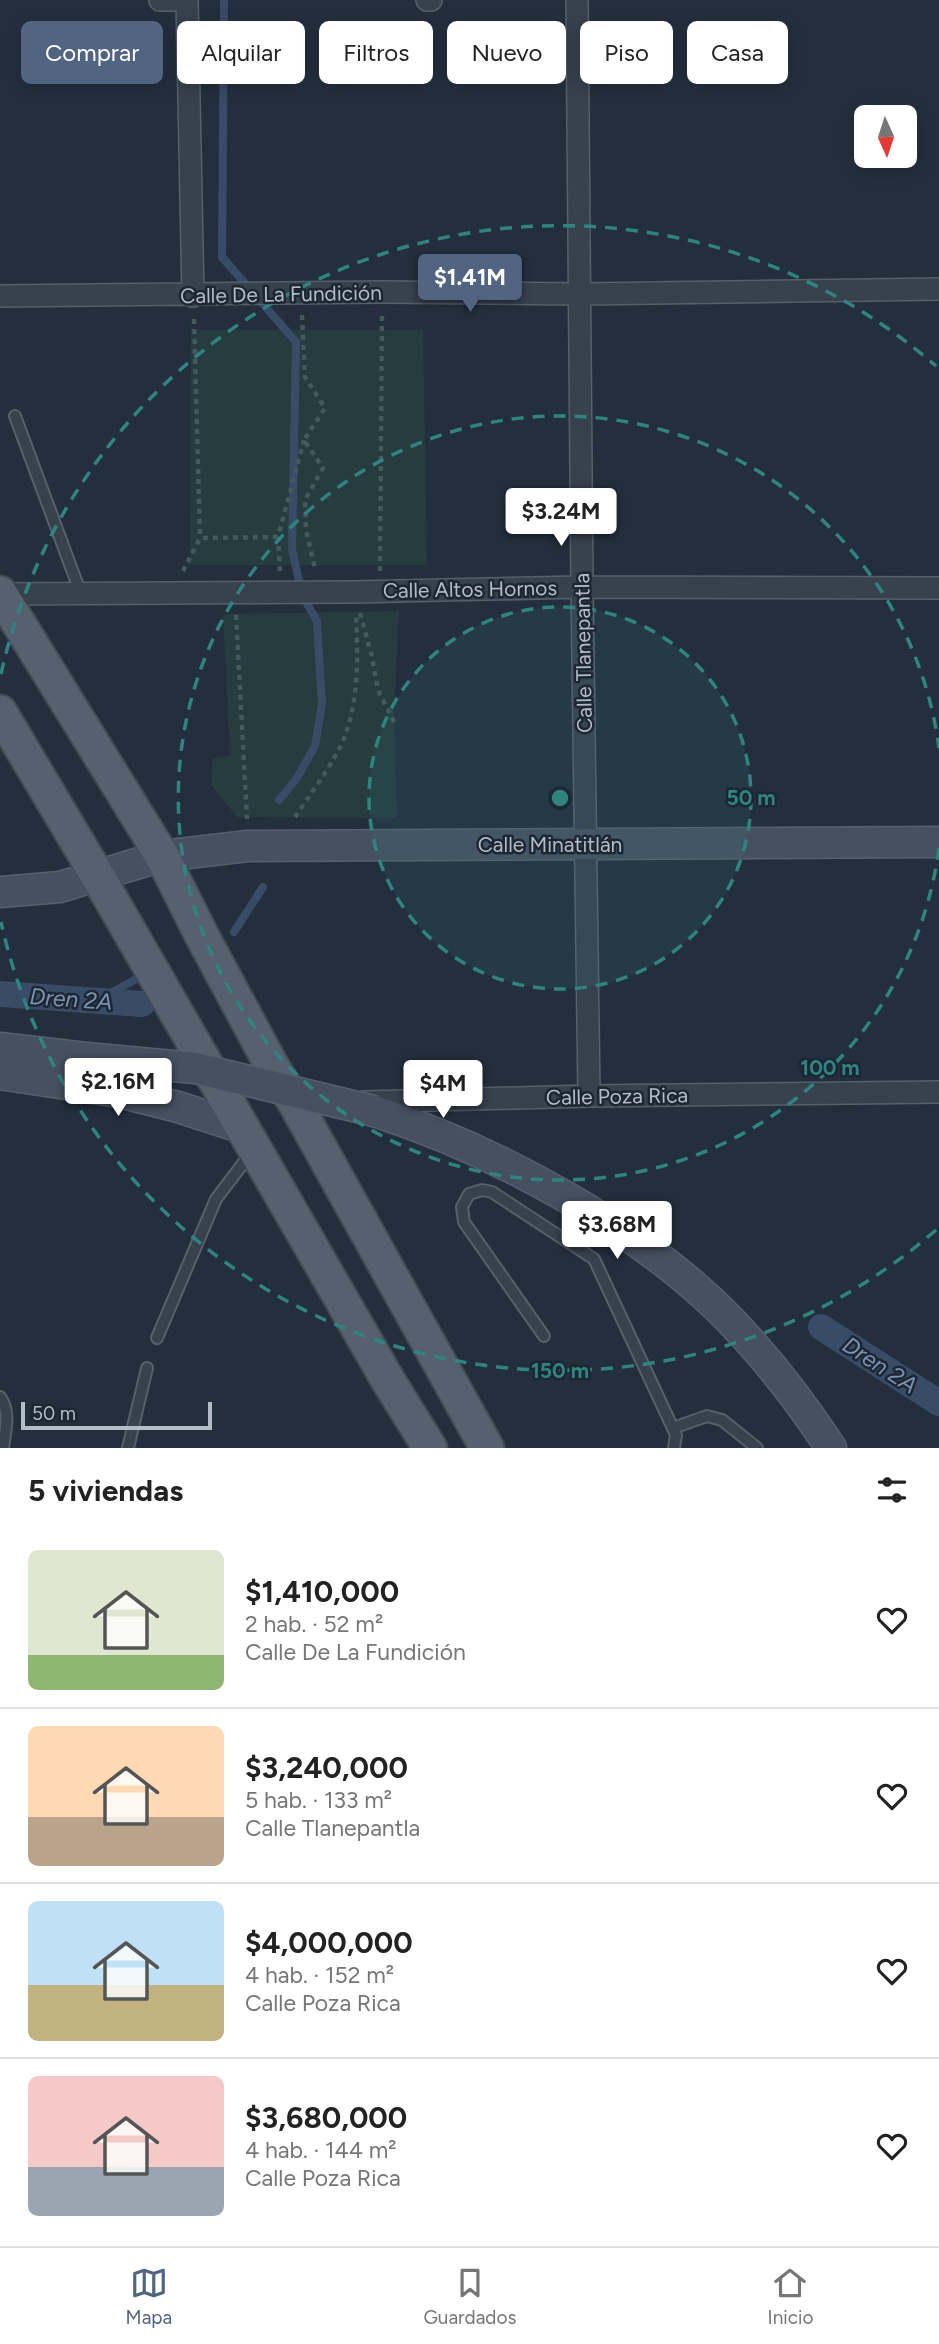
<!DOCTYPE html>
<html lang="es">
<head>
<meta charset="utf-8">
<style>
	body { margin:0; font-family:Figtree,sans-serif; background:#f6f6f6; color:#222; height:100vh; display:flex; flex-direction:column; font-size:26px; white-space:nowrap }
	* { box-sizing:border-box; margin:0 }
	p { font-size:23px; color:#767676 }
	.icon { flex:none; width:38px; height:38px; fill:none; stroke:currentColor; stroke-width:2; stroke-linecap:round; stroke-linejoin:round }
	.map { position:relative; height:1448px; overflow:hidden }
	.details { display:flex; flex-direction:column; background:#fff; flex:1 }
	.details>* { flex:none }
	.hud { position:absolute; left:21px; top:21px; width:898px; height:63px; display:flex; gap:14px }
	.needle { width:46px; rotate:177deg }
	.controls { position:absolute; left:854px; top:105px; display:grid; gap:14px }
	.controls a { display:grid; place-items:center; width:63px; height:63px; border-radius:10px; background:#fff; box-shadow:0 4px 18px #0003; font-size:35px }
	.scale { position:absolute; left:21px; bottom:18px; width:191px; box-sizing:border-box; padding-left:7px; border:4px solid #b4bcc9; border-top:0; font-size:19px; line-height:24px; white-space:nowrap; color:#b4bcc9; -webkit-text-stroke:5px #1d2633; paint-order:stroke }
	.price { position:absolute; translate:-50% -60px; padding:0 16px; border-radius:7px; background:#fff; color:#222; font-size:23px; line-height:46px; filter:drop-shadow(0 2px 4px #0008) }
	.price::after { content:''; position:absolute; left:50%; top:42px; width:21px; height:16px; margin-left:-10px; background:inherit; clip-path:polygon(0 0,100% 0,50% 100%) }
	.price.on { background:#516482; color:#fff }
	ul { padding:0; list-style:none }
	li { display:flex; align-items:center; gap:21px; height:175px; padding:0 28px }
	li+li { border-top:2px solid #e0e0e0 }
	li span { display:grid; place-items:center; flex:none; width:196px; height:140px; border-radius:10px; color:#555 }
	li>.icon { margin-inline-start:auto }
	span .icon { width:84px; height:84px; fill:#fffc; stroke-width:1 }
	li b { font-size:30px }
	h2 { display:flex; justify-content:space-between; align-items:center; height:84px; padding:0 28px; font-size:30px }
	.tag { padding:0 24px; border-radius:10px; background:#fff; box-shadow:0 4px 18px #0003; font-size:24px; line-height:63px }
	.tag.on { background:#516482; color:#fff }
	.dock { display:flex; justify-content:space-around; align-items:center; height:98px; border-top:2px solid #e0e0e0; background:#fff; font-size:19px; color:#767676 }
	.dock a { display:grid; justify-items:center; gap:4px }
	.dock .on { color:#516482 }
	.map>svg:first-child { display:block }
</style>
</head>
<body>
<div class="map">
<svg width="939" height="1448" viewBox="0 0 939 1448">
	<rect width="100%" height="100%" fill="#242f3e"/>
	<!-- green -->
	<path fill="#263c3f" d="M191,330H423L427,565H190Z
		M399,611L394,713L397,818L237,817L211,785L213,758L230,756L223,614Z"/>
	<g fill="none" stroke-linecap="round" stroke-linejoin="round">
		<!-- stream -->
		<path stroke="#394c67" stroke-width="8" d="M224,0L222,257L296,342L292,549L302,595L317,621L322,705L315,746L297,778L279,800
			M234,932L263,887
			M98,1000L136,979"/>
		<!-- canal -->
		<path stroke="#394c67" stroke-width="26" d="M0,994L142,1004
			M821,1327L939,1403"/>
		<defs>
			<path id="lane" d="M15,416L81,594
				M544,1336L464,1222L462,1207L469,1194L482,1190L492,1192L594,1259L676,1435L674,1448
				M157,1338L216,1199L251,1153
				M0,1397C11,1412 5,1431 3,1448
				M673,1428L707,1416L722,1420L757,1448
				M128,1448L147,1368"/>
			<path id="street" d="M160,0H187
				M187,0L193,296
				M427,0H431
				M577,0L582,587L589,1096
				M0,296L383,292L581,294L939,289
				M0,594L354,592L582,587L939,588
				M364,1102L589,1096L939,1092"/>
			<path id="secondary" d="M0,892L60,887L162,856L248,846L939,842
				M0,1048L86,1058
				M0,1074L119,1092L178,1107L243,1128
				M374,1111C493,1149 642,1229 729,1319C768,1359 801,1402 831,1448"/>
			<path id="primary" d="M0,593L162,856L202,936L273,1068L295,1103L487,1448
				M0,712L97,875L389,1382L430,1448"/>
		</defs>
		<!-- lane casing -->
		<use href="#lane" stroke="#565f6c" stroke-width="14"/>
		<!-- street casing -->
		<use href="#street" stroke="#565f6c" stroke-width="24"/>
		<!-- secondary casing -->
		<use href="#secondary" stroke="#565f6c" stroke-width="33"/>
		<!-- primary casing -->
		<use href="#primary" stroke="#414a57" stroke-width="37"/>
		<!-- path -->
		<path stroke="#44595c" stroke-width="4.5" stroke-dasharray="5 5" stroke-linecap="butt" d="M302,315L305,377L325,408L304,440L323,468L305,500L306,530L315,569
			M194,319L200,538
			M183,571L200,538L278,537
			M280,571L278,537L304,440
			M380,571L382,314
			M360,613L371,653L378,690L394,722
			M236,615L247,819
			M295,817C309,796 325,775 337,753C360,711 358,660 356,614"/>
		<!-- lane -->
		<use href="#lane" stroke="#38414e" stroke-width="10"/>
		<!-- street -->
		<use href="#street" stroke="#38414e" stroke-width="21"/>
		<!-- secondary -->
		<use href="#secondary" stroke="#465061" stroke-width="30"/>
		<!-- primary -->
		<use href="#primary" stroke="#56606e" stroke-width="33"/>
		<defs>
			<path id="secondary-bridge" d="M86,1058L195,1068L374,1111"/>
		</defs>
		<!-- secondary-bridge casing -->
		<use href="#secondary-bridge" stroke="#565f6c" stroke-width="33" stroke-linecap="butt"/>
		<!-- secondary-bridge -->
		<use href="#secondary-bridge" stroke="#465061" stroke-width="30"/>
	</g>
	<!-- distance rings -->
	<circle cx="560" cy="798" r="191" fill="#308480" fill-opacity=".12"/>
	<g fill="none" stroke="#308480" stroke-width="3.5" stroke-dasharray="12 9">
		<circle cx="560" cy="798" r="191"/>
		<path d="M939 848A382 382 0 1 1 939 748"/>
		<path d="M936 1230A573 573 0 0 1 1 922M1 674A573 573 0 0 1 936 366"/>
	</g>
	<g text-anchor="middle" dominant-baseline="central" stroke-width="5" stroke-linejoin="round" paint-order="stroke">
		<!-- street labels -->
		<g font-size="21" fill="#b4bcc9" stroke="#1d2633">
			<text transform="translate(281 294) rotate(-1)">Calle De La Fundición</text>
			<text transform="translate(470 589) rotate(-1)">Calle Altos Hornos</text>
			<text transform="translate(583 653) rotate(-91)">Calle Tlanepantla</text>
			<text x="550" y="844">Calle Minatitlán</text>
			<text transform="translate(617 1096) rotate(-1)">Calle Poza Rica</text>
		</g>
		<!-- water labels -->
		<g font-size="23" font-style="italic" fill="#7c92b1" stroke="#1d2633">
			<text transform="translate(71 999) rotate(4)">Dren 2A</text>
			<text transform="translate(880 1365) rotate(33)">Dren 2A</text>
		</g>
	</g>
	<circle cx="560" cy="798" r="10" fill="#308480" stroke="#1d2633" stroke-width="3.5"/>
	<g font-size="21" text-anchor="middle" font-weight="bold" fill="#308480" stroke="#1d2633" stroke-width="5" stroke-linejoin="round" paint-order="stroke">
		<text x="751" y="805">50 m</text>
		<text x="830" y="1075">100 m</text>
		<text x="560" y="1378">150 m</text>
	</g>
</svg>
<div class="controls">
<a><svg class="needle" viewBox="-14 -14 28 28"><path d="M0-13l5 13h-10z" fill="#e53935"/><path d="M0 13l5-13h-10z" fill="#767676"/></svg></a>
</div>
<div class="scale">50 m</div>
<b class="price on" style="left:470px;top:314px">$1.41M</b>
<b class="price" style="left:561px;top:548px">$3.24M</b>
<b class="price" style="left:118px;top:1118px">$2.16M</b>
<b class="price" style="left:443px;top:1120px">$4M</b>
<b class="price" style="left:617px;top:1261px">$3.68M</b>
<div class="hud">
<a class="tag on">Comprar</a>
<a class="tag">Alquilar</a>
<a class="tag">Filtros</a>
<a class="tag">Nuevo</a>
<a class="tag">Piso</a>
<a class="tag">Casa</a>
</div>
</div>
<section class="details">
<h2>5 viviendas<svg class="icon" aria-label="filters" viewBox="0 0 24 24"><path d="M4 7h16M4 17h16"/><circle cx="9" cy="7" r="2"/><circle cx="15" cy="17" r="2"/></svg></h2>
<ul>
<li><span style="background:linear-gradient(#dfe7d0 75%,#8fb573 0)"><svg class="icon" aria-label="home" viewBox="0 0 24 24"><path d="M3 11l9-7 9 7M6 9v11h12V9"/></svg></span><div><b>$1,410,000</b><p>2 hab. · 52 m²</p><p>Calle De La Fundición</p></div><svg class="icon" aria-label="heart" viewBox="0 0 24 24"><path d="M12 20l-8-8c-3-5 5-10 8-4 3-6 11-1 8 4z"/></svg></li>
<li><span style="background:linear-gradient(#ffd9b3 65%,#b9a48a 0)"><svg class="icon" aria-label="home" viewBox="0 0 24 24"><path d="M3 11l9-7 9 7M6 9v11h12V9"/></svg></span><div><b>$3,240,000</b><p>5 hab. · 133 m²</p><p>Calle Tlanepantla</p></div><svg class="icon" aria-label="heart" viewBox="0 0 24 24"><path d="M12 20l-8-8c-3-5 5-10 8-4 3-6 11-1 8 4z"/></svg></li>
<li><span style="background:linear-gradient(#bfe0f5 60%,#c2b280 0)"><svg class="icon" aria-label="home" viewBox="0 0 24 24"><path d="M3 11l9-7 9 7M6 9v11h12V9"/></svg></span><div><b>$4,000,000</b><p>4 hab. · 152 m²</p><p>Calle Poza Rica</p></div><svg class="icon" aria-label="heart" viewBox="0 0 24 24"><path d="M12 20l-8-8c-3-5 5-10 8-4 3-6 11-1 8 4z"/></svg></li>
<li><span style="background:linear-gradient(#f6c9c9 65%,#9aa5b1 0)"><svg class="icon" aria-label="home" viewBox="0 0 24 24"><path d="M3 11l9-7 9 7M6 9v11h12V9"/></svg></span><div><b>$3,680,000</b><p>4 hab. · 144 m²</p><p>Calle Poza Rica</p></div><svg class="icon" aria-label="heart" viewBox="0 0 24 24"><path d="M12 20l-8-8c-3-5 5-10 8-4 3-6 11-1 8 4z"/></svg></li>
</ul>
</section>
<nav class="dock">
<a class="on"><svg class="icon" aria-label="map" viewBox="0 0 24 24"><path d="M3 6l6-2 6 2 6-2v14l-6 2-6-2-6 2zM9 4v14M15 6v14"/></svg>Mapa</a>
<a><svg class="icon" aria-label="saved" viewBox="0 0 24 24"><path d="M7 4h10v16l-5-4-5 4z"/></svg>Guardados</a>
<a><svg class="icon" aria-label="home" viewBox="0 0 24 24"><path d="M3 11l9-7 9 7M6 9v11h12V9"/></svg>Inicio</a>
</nav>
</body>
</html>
